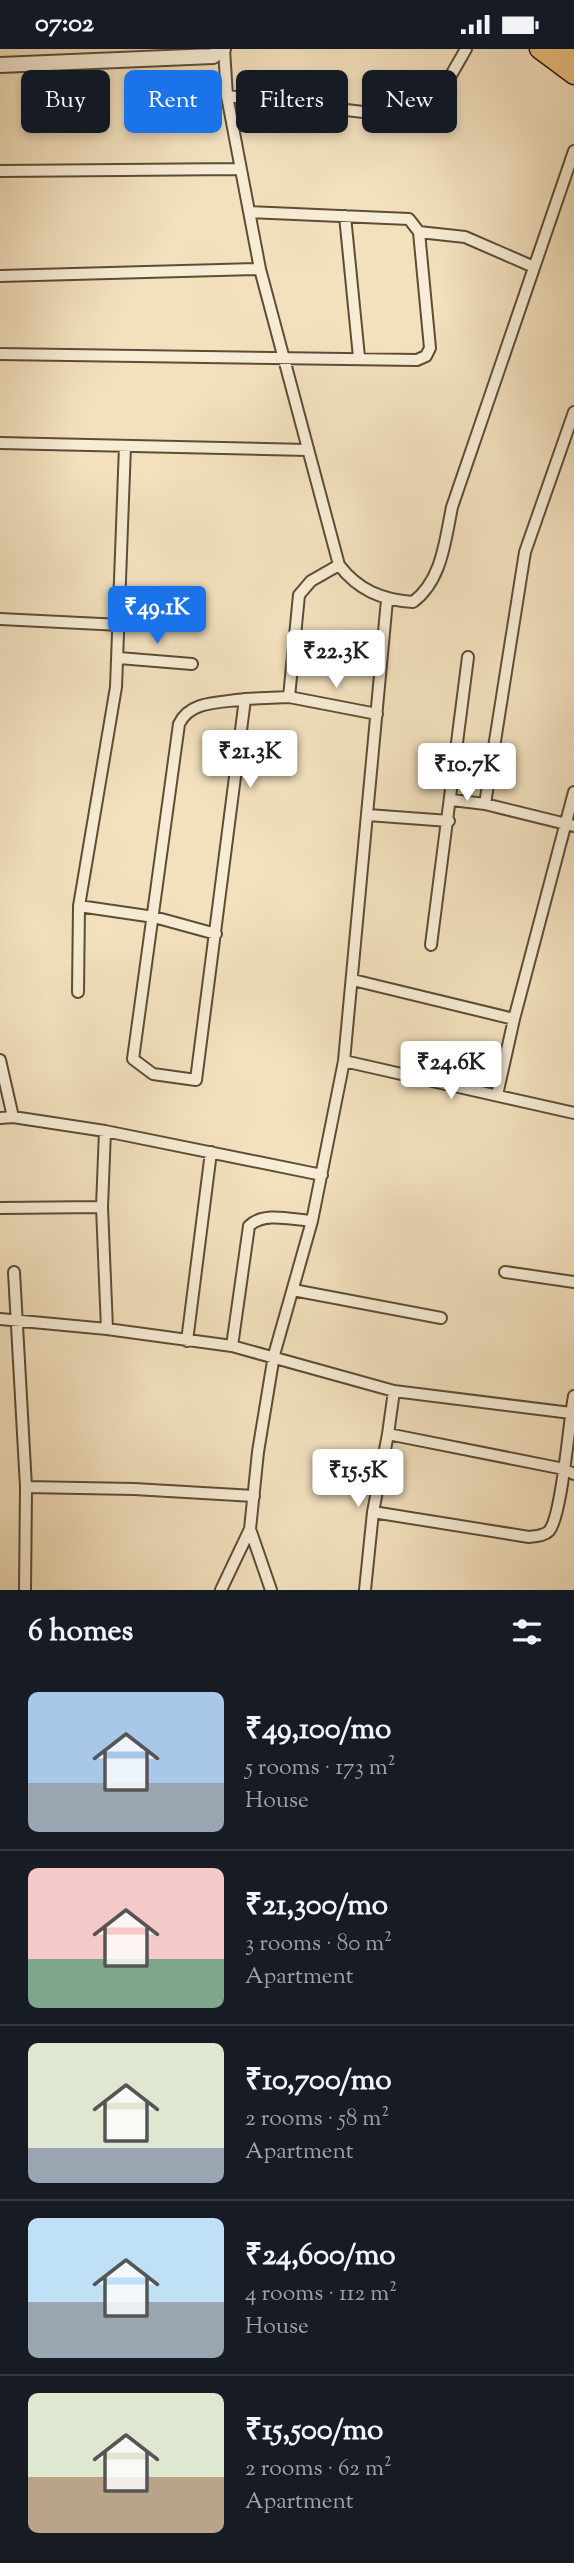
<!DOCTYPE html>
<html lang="en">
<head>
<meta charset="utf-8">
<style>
	body { margin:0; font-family:"Sorts Mill Goudy",serif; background:#242831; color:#f1f3f6; height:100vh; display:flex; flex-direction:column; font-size:26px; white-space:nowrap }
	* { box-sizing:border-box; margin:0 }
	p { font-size:23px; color:#9ea1a6 }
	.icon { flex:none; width:38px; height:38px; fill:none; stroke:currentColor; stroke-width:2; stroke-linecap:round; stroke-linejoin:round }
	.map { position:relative; height:1541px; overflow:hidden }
	.side { display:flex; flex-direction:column; background:#171b24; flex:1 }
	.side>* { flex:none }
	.banner { position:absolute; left:21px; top:21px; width:532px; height:63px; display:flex; gap:14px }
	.price { position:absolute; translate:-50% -60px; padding:0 16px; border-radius:7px; background:#fff; color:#222; font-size:23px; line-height:46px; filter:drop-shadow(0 2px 4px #0008) }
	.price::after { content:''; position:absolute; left:50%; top:42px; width:21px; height:16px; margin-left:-10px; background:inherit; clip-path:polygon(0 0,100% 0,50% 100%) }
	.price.selected { background:#1a73e8; color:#fff }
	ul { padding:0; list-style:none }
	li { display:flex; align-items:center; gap:21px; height:175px; padding:0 28px }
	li+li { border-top:2px solid #363941 }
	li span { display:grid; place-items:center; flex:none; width:196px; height:140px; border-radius:10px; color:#555 }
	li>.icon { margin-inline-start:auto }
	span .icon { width:84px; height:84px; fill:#fffc; stroke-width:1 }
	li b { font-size:30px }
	h2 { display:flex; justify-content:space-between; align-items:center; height:84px; padding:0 28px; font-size:30px }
	.chip { padding:0 24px; border-radius:10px; background:#171b24; box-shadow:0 4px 10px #0003; font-size:24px; line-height:63px }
	.chip.selected { background:#1a73e8; color:#fff }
	.status { display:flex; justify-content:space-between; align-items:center; height:49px; padding:0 35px; background:#171b24; direction:ltr }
	.status svg { height:19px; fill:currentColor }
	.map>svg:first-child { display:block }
</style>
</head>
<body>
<div class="status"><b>07:02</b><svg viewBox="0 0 49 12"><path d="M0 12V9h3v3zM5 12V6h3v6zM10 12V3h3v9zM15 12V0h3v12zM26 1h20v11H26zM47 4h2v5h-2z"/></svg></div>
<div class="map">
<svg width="574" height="1541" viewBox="0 0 574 1541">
	<rect width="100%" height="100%" fill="#f3e1be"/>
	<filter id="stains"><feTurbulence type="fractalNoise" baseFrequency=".00286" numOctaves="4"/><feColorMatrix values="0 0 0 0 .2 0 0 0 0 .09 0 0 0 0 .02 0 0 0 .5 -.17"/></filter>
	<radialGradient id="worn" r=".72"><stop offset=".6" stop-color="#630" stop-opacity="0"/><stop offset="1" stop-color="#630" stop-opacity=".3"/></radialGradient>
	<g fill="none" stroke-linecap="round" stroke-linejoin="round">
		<defs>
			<path id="minor" d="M224,0L227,47L260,220L339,516C358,541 382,551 413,553C442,531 445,492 452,458L574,102
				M227,47L423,70L431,61L466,0
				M0,122L240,120
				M345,167L359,308
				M419,183L465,188L534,218
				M0,227L260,220
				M0,305L417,311L426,307L430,299L419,183L409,170L250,163
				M0,394L307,401
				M0,570L121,576
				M119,609L192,615
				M289,648L377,665
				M245,650C221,654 190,651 179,675L133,1010L153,1025L196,1031L245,650L289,648L299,546L311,532L339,516
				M452,751L485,755L574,777
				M485,755L525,503L574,363
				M368,766L449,772
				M79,857L154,868L216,885
				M431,896L468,608
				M353,931L514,970
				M78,943L79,857L116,638L125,397
				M0,1011L13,1068
				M344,1012L574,1064
				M497,1046L514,970L574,743
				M0,1069L13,1068L105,1082L322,1126
				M105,1082L102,1158L107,1280
				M0,1159L102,1158
				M14,1223L26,1438L25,1541
				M505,1223L574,1233
				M293,1241L441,1269
				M0,1270L107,1280L232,1297L394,1342L571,1364
				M187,1292L211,1103
				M232,1297L249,1177C264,1162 293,1171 312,1172
				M394,1342L388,1385L564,1420L574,1425
				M26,1438L134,1440L254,1447
				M373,1463L529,1488C536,1487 544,1487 549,1482C562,1467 569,1372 574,1347
				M221,1541L250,1480
				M271,1541L250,1480L258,1403L274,1306L312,1172L344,1012L387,551
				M365,1541L373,1463L388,1385"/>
			<path id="tertiary" d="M0,16L213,7L223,0"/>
			<path id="primary" d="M539,0L574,26
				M561,0L574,9"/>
		</defs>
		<!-- minor casing -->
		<use href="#minor" stroke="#5d4d35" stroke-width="14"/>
		<!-- tertiary casing -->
		<use href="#tertiary" stroke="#5d4d35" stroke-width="18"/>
		<!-- primary casing -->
		<use href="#primary" stroke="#2b1c07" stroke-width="21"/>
		<!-- minor -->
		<use href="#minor" stroke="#f7ecd5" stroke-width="10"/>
		<!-- tertiary -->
		<use href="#tertiary" stroke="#f7ecd5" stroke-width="14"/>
		<!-- primary -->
		<use href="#primary" stroke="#eac07f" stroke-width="18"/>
	</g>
	<rect width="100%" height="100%" filter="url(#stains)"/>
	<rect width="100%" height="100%" fill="url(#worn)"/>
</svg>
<b class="price selected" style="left:157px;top:597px">₹49.1K</b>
<b class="price" style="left:336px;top:641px">₹22.3K</b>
<b class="price" style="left:250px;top:741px">₹21.3K</b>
<b class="price" style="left:467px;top:754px">₹10.7K</b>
<b class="price" style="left:451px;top:1052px">₹24.6K</b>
<b class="price" style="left:358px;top:1460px">₹15.5K</b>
<div class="banner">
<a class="chip">Buy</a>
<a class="chip selected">Rent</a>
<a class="chip">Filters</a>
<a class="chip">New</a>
</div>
</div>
<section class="side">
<h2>6 homes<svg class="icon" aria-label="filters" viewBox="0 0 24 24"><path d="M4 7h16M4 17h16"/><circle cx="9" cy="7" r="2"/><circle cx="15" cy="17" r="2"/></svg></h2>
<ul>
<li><span style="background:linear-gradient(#a9c7e8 65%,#9aa5b1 0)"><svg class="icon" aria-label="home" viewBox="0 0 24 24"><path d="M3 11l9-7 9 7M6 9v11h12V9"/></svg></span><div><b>₹49,100/mo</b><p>5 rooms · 173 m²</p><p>House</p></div></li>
<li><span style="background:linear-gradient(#f6c9c9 65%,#7fa58c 0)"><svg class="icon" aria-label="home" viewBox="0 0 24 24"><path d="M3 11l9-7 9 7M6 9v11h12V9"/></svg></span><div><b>₹21,300/mo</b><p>3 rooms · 80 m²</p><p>Apartment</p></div></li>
<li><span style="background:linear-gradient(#dfe7d0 75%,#9aa5b1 0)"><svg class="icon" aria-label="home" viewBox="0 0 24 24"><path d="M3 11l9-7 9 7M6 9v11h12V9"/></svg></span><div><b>₹10,700/mo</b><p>2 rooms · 58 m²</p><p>Apartment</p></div></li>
<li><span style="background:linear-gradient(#bfe0f5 60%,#9aa5b1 0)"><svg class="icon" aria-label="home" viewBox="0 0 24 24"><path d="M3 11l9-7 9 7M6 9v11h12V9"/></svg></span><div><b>₹24,600/mo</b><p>4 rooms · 112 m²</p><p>House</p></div></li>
<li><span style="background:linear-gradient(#dfe7d0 60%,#b9a48a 0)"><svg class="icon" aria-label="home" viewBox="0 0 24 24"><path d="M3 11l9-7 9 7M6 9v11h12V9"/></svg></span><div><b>₹15,500/mo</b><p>2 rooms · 62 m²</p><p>Apartment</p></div></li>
</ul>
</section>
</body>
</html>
